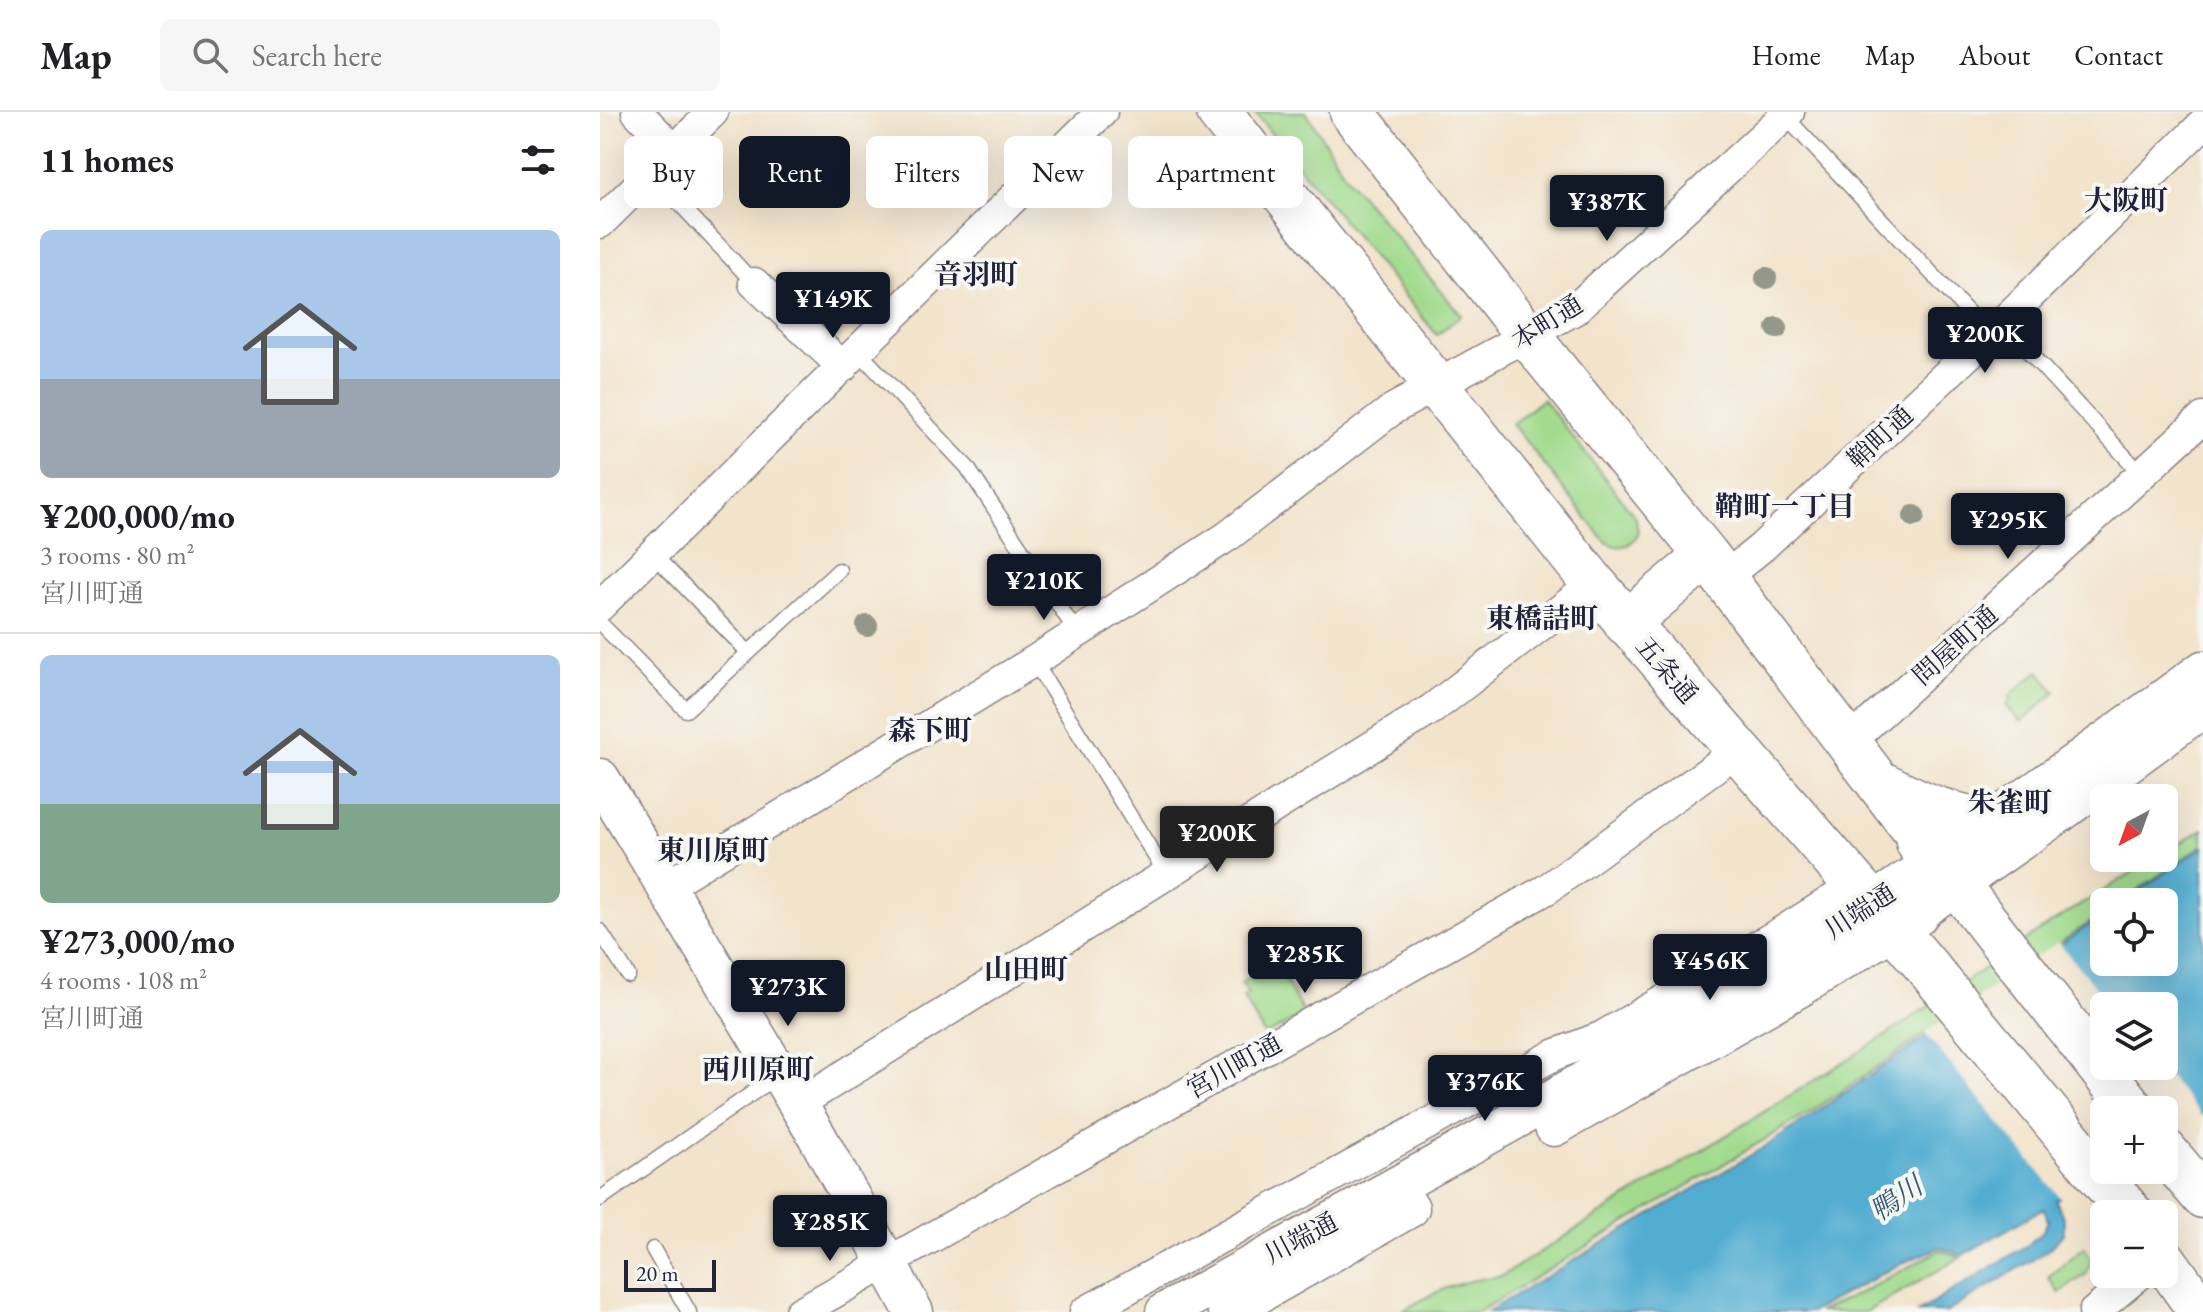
<!DOCTYPE html>
<html lang="en">
<head>
<meta charset="utf-8">
<style>
	body { margin:0; font-family:"EB Garamond","Noto Serif JP",serif; background:#f6f6f6; color:#202124; height:100vh; display:flex; flex-direction:column; font-size:30px; white-space:nowrap }
	* { box-sizing:border-box; margin:0 }
	p { font-size:26px; color:#757577 }
	.icon { flex:none; width:44px; height:44px; fill:none; stroke:currentColor; stroke-width:2; stroke-linecap:round; stroke-linejoin:round }
	.map { position:relative; flex:1; overflow:hidden }
	.sheet { display:flex; flex-direction:column; background:#fff; width:600px }
	.sheet>* { flex:none }
	.banner { position:absolute; left:24px; top:24px; width:760px; height:72px; display:flex; gap:16px }
	.needle { width:52px; rotate:221deg }
	.tools { position:absolute; left:1490px; top:672px; display:grid; gap:16px }
	.tools a { display:grid; place-items:center; width:88px; height:88px; border-radius:12px; background:#fff; box-shadow:0 8px 32px #0002; font-size:40px }
	.scale { position:absolute; left:24px; bottom:20px; width:92px; box-sizing:border-box; padding-left:8px; border:4px solid #22223b; border-top:0; font-size:22px; line-height:28px; white-space:nowrap; color:#22223b; -webkit-text-stroke:6px #f6f6f2; paint-order:stroke }
	.price { position:absolute; translate:-50% -68px; padding:0 18px; border-radius:8px; background:#111827; color:#fff; font-size:26px; line-height:52px; filter:drop-shadow(0 2px 4px #0008) }
	.price::after { content:''; position:absolute; left:50%; top:48px; width:24px; height:18px; margin-left:-12px; background:inherit; clip-path:polygon(0 0,100% 0,50% 100%) }
	.price.active { background:#222; color:#fff }
	ul { padding:0; list-style:none }
	li { display:grid; align-content:center; gap:16px; height:424px; padding:0 40px }
	li+li { border-top:2px solid #e0e0e0 }
	li span { display:grid; place-items:center; height:248px; border-radius:12px; color:#555 }
	li>.icon { margin-inline-start:auto }
	span .icon { width:144px; height:144px; fill:#fffc; stroke-width:1 }
	li b { font-size:34px }
	h2 { display:flex; justify-content:space-between; align-items:center; height:96px; padding:0 40px; font-size:34px }
	.tag { padding:0 28px; border-radius:12px; background:#fff; box-shadow:0 8px 32px #0002; font-size:28px; line-height:72px }
	.tag.active { background:#111827; color:#fff }
	header { display:flex; align-items:center; gap:48px; box-sizing:border-box; height:112px; padding:0 40px; background:#fff; border-bottom:2px solid #e0e0e0 }
	header strong { font-size:38px }
	nav { display:flex; gap:44px; margin-inline-start:auto; font-size:28px }
	.search { width:560px; height:72px; background:#f6f6f6; display:flex; align-items:center; gap:20px; box-sizing:border-box; padding:0 28px; border-radius:12px; color:#757577; font-size:30px }
	main { display:flex; flex:1; min-height:0 }
	.map>svg:first-child { display:block }
</style>
</head>
<body>
<header>
<strong>Map</strong>
<div class="search"><svg class="icon" aria-label="search" viewBox="0 0 24 24"><circle cx="10" cy="10" r="6"/><path d="M15 15l6 6"/></svg>Search here</div>
<nav><a>Home</a><a>Map</a><a>About</a><a>Contact</a></nav>
</header>
<main>
<section class="sheet">
<h2>11 homes<svg class="icon" aria-label="filters" viewBox="0 0 24 24"><path d="M4 7h16M4 17h16"/><circle cx="9" cy="7" r="2"/><circle cx="15" cy="17" r="2"/></svg></h2>
<ul>
<li><span style="background:linear-gradient(#a9c7e8 60%,#9aa5b1 0)"><svg class="icon" aria-label="home" viewBox="0 0 24 24"><path d="M3 11l9-7 9 7M6 9v11h12V9"/></svg></span><div><b>¥200,000/mo</b><p>3 rooms · 80 m²</p><p>宮川町通</p></div></li>
<li><span style="background:linear-gradient(#a9c7e8 60%,#7fa58c 0)"><svg class="icon" aria-label="home" viewBox="0 0 24 24"><path d="M3 11l9-7 9 7M6 9v11h12V9"/></svg></span><div><b>¥273,000/mo</b><p>4 rooms · 108 m²</p><p>宮川町通</p></div></li>
</ul>
</section>
<div class="map">
<svg width="1603" height="1200" viewBox="0 0 1603 1200">
	<rect width="100%" height="100%" fill="#f6f6f2"/>
	<filter id="ink" filterUnits="userSpaceOnUse"><feTurbulence type="fractalNoise" baseFrequency=".0125" numOctaves="2"/><feDisplacementMap in="SourceGraphic" scale="16" xChannelSelector="R" yChannelSelector="G"/><feConvolveMatrix kernelMatrix="1 2 1 2 8 2 1 2 1" color-interpolation-filters="sRGB"/></filter>
	<filter id="wash" filterUnits="userSpaceOnUse"><feTurbulence type="fractalNoise" baseFrequency=".006" numOctaves="4" result="noise"/><feDisplacementMap in="SourceGraphic" scale="32" xChannelSelector="R" yChannelSelector="G"/><feGaussianBlur stdDeviation="1.8" result="paint"/><feColorMatrix in="noise" values="0 0 0 0 0 0 0 0 0 0 0 0 0 0 0 0 0 1.4 0 .05"/><feComposite in="paint" operator="in"/></filter>
	<g filter="url(#wash)">
		<rect width="100%" height="100%" fill="#f2e3cb"/>
		<!-- green -->
		<path fill="#a2db8e" stroke="#627e64" stroke-width="2" d="M654,0H706L749,69L861,203L837,223Z
			M943,287L1036,406L1038,422C1030,436 1018,438 1005,429L912,312Z
			M1439,559L1456,580L1421,610L1406,593L1412,588L1409,584Z
			M1603,717V733L1520,790H1504V801L1462,829L1212,999L878,1200H801C839,1177 857,1169 902,1164L1285,924L1448,813L1556,746H1564V741Z
			M676,851L704,902L665,924L643,885L648,882L641,871Z
			M1484,1135L1491,1148L1486,1162L1459,1181L1448,1165Z
			M1340,1138L1361,1145L1266,1200H1218L1256,1183Z"/>
		<!-- water -->
		<path fill="#53add1" stroke="#3a6886" stroke-width="2" fill-rule="evenodd" d="M1603,735V1002L1564,1025V998H1504V1058H1508L1456,1088L1464,1108V1121L1447,1139L1347,1200H1318L1429,1132L1443,1119L1448,1109L1444,1096L1363,1143L1340,1135L1298,1153L1211,1200H887L1171,1031L1504,803V850H1564V790H1523ZM1504,894H1564V954H1504Z"/>
		<!-- pier -->
		<path fill="#f2e3cb" d="M1458,830L1511,894H1504V954H1560L1603,1006L1564,1029V998H1504V1058L1510,1061L1463,1089L1325,921Z"/>
	</g>
	<g filter="url(#ink)">
		<g fill="none" stroke-linecap="round" stroke-linejoin="round">
			<defs>
				<path id="service" d="M1185,4L1389,223
					M51,61L154,171
					M1402,211L1542,363
					M259,240L367,355L477,521
					M53,442L148,540
					M0,511L86,598L239,458
					M434,549L566,762
					M0,819L28,863
					M0,1087L180,962
					M53,1137L89,1200"/>
				<path id="minor" d="M37,0L74,38
					M0,111L113,0
					M154,171L243,255
					M1124,466L1162,435L1402,211L1603,12
					M0,494C167,329 333,163 502,0
					M1249,630L1603,306
					M66,774L434,549L628,424L793,297L974,198L1189,0
					M198,992L832,597L994,472
					M200,1200L947,777L1137,639
					M485,1200L954,943L1001,925L1178,822L1256,773
					M1494,1200L1540,1162"/>
				<path id="tertiary" d="M0,666L217,1024L314,1200
					M954,1015L1199,876L1294,817L1459,702L1603,596
					M565,1200C775,1086 987,973 1189,845C1331,755 1467,657 1603,558
					M627,1200L810,1096"/>
				<path id="trunk" d="M619,0L994,472L1323,850L1531,1102
					M752,0L928,224L1107,444L1295,693L1533,998
					M1026,511L1107,444
					M1284,673C1324,693 1349,705 1394,709
					M1316,802L1331,780L1335,763L1318,730
					M1564,1038L1603,1084
					M1564,1148L1601,1200"/>
			</defs>
			<!-- service casing -->
			<use href="#service" stroke="#8a8283" stroke-width="17"/>
			<!-- minor casing -->
			<use href="#minor" stroke="#8a8283" stroke-width="33"/>
			<!-- tertiary casing -->
			<use href="#tertiary" stroke="#8a8283" stroke-width="41"/>
			<!-- trunk casing -->
			<use href="#trunk" stroke="#8a8283" stroke-width="47"/>
			<!-- service -->
			<use href="#service" stroke="#fff" stroke-width="14"/>
			<!-- minor -->
			<use href="#minor" stroke="#fff" stroke-width="30"/>
			<!-- tertiary -->
			<use href="#tertiary" stroke="#fff" stroke-width="38"/>
			<!-- trunk -->
			<use href="#trunk" stroke="#fff" stroke-width="44"/>
		</g>
		<!-- trees -->
		<g fill="#94988a">
			<circle cx="1166" cy="166" r="11"/>
			<circle cx="1177" cy="216" r="11"/>
			<circle cx="1314" cy="404" r="11"/>
			<circle cx="267" cy="514" r="11"/>
		</g>
	</g>
	<g text-anchor="middle" dominant-baseline="central" stroke-width="8" stroke-linejoin="round" paint-order="stroke">
		<!-- street labels -->
		<g font-size="26" fill="#22223b" stroke="#f6f6f2">
			<text transform="translate(947 210) rotate(-32)">本町通</text>
			<text transform="translate(1280 325) rotate(-43)">鞘町通</text>
			<text transform="translate(1355 533) rotate(-42)">問屋町通</text>
			<text transform="translate(1067 558) rotate(49)">五条通</text>
			<text transform="translate(1260 799) rotate(-33)">川端通</text>
			<text transform="translate(634 954) rotate(-29)">宮川町通</text>
			<text transform="translate(701 1126) rotate(-28)">川端通</text>
		</g>
		<!-- neighbourhood labels -->
		<g font-size="28" font-weight="bold" fill="#22223b" stroke="#f6f6f2">
			<text x="1526" y="88">大阪町</text>
			<text x="376" y="162">音羽町</text>
			<text x="1185" y="394">鞘町一丁目</text>
			<text x="942" y="506">東橋詰町</text>
			<text x="330" y="618">森下町</text>
			<text x="1410" y="690">朱雀町</text>
			<text x="113" y="738">東川原町</text>
			<text x="426" y="857">山田町</text>
			<text x="158" y="957">西川原町</text>
		</g>
		<!-- water labels -->
		<g font-size="28" font-style="italic" fill="#365a77" stroke="#f6f6f2">
			<text transform="translate(1296 1086) rotate(-34)">鴨川</text>
		</g>
	</g>
</svg>
<div class="tools">
<a><svg class="needle" viewBox="-14 -14 28 28"><path d="M0-13l5 13h-10z" fill="#e53935"/><path d="M0 13l5-13h-10z" fill="#757577"/></svg></a>
<a><svg class="icon" aria-label="locate" viewBox="0 0 24 24"><circle cx="12" cy="12" r="6"/><path d="M12 2v4M12 18v4M2 12h4M18 12h4"/></svg></a>
<a><svg class="icon" aria-label="layers" viewBox="0 0 24 24"><path d="M12 4l9 5-9 5-9-5zM3 14l9 5 9-5"/></svg></a>
<a>+</a>
<a>−</a>
</div>
<div class="scale">20 m</div>
<b class="price" style="left:1007px;top:131px">¥387K</b>
<b class="price" style="left:233px;top:228px">¥149K</b>
<b class="price" style="left:1385px;top:263px">¥200K</b>
<b class="price" style="left:1408px;top:449px">¥295K</b>
<b class="price" style="left:444px;top:510px">¥210K</b>
<b class="price active" style="left:617px;top:762px">¥200K</b>
<b class="price" style="left:705px;top:883px">¥285K</b>
<b class="price" style="left:1110px;top:890px">¥456K</b>
<b class="price" style="left:188px;top:916px">¥273K</b>
<b class="price" style="left:885px;top:1011px">¥376K</b>
<b class="price" style="left:230px;top:1151px">¥285K</b>
<div class="banner">
<a class="tag">Buy</a>
<a class="tag active">Rent</a>
<a class="tag">Filters</a>
<a class="tag">New</a>
<a class="tag">Apartment</a>
</div>
</div>
</main>
</body>
</html>
